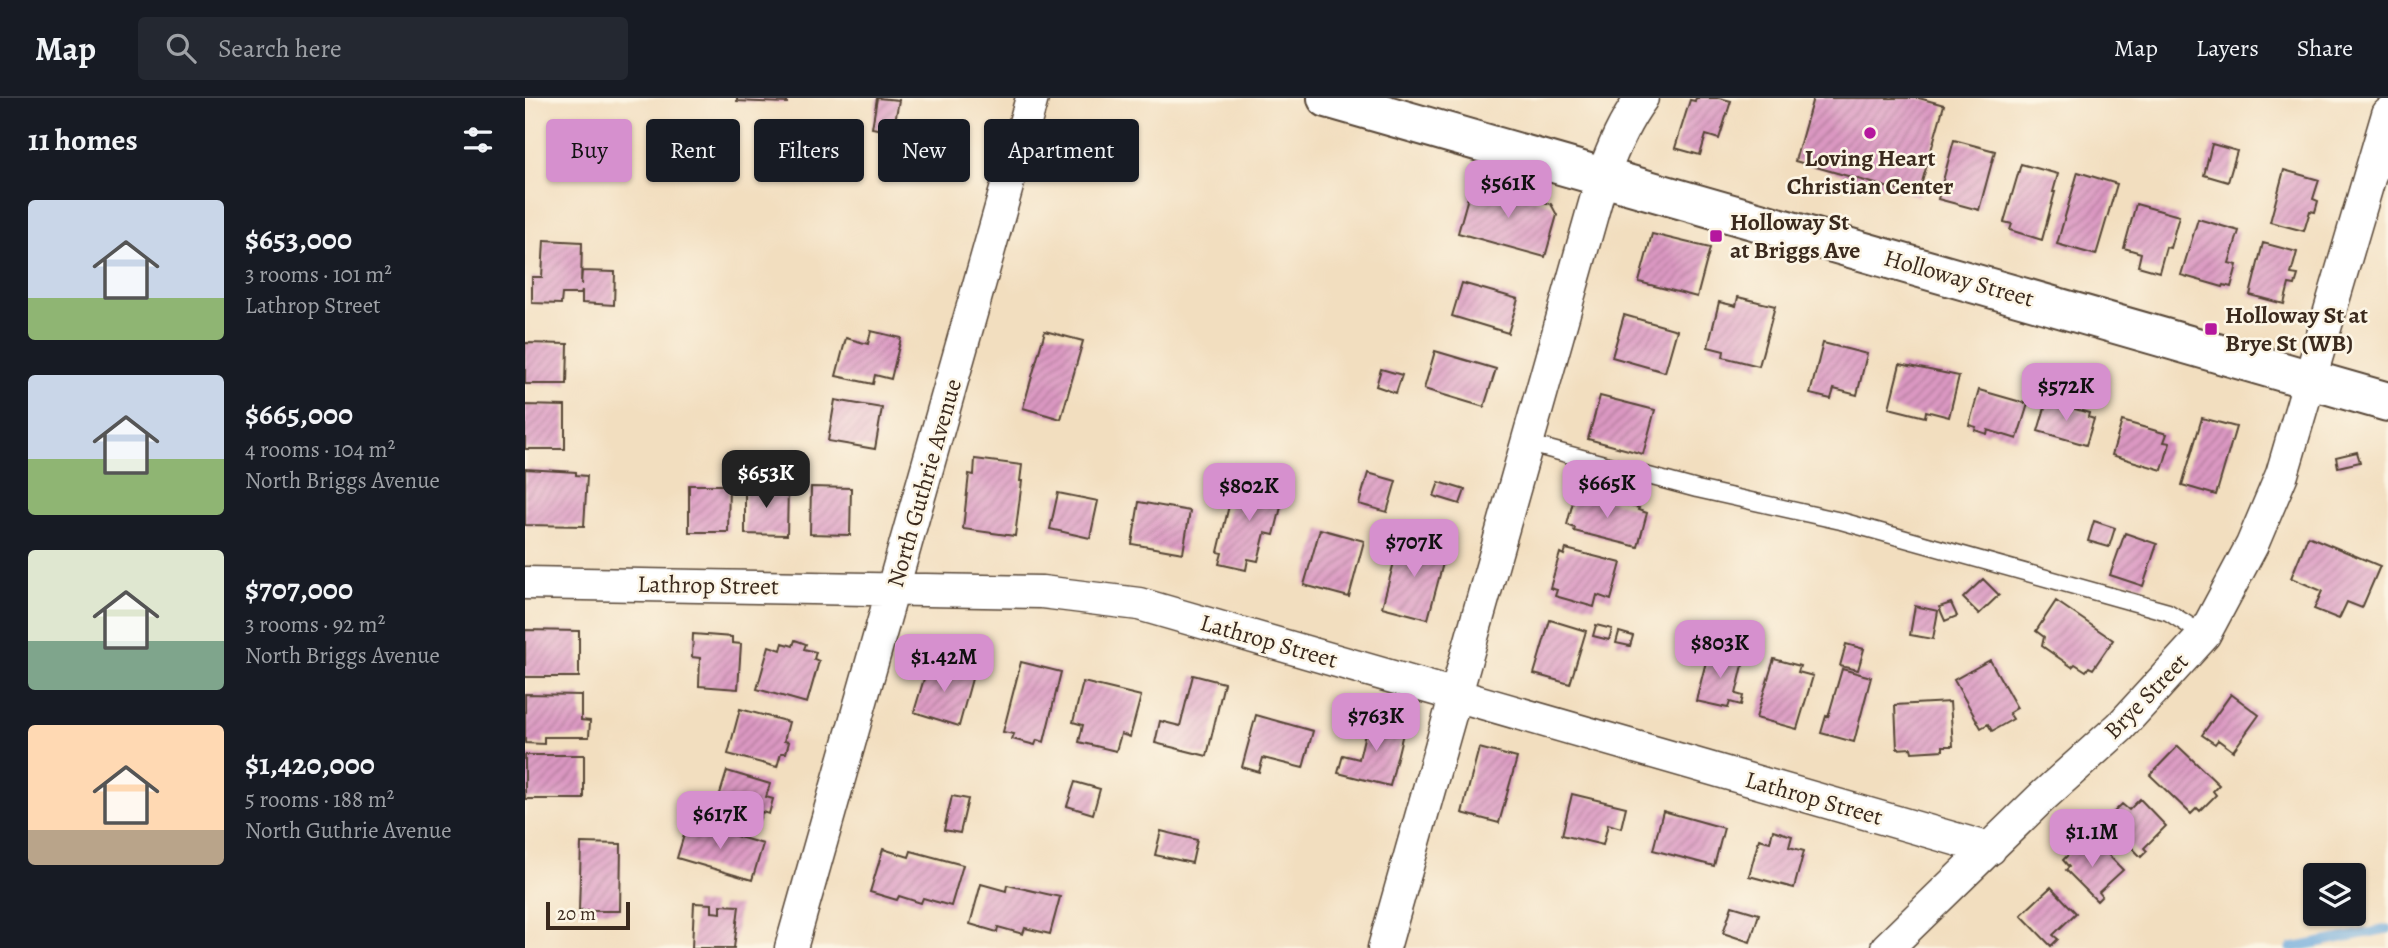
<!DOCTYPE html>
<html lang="en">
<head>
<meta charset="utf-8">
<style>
	body { margin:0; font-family:Alegreya,serif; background:#242831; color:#f1f3f6; height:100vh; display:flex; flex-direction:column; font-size:26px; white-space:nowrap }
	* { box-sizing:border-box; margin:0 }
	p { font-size:23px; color:#9ea1a6 }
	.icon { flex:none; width:38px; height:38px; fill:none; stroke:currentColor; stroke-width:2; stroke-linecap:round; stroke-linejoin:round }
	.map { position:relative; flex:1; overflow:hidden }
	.details { display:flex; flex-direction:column; background:#171b24; width:525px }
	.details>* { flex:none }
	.hud { position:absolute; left:21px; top:21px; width:665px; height:63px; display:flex; gap:14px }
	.tools { position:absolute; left:1778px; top:765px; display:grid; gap:14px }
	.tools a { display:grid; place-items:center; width:63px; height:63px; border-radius:7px; background:#171b24; box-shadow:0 2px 5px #0004; font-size:35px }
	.scale { position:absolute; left:21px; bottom:18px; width:84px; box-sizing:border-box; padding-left:7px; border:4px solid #3b2a1e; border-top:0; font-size:19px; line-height:24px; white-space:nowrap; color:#3b2a1e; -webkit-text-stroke:5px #fcf5e5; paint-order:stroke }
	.price { position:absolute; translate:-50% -60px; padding:0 16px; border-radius:14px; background:#d690ce; color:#111; font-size:23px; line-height:46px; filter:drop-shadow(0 2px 4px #0008) }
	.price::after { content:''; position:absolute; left:50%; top:42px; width:21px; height:16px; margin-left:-10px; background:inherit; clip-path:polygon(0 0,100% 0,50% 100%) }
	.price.on { background:#222; color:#fff }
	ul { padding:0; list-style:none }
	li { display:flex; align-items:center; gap:21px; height:175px; padding:0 28px }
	li span { display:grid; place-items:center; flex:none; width:196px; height:140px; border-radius:7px; color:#555 }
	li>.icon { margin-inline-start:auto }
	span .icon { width:84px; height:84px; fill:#fffc; stroke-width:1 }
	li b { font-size:30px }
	h2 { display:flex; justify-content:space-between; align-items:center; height:84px; padding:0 28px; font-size:30px }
	.pill { padding:0 24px; border-radius:7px; background:#171b24; box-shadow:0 2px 5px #0004; font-size:24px; line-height:63px }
	.pill.on { background:#d690ce; color:#111 }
	header { display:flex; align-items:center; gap:42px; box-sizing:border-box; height:98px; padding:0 35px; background:#171b24; border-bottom:2px solid #363941 }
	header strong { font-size:33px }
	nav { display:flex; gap:38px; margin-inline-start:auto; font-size:24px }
	.search { width:490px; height:63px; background:#242831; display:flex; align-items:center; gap:18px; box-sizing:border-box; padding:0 24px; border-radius:7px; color:#9ea1a6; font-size:26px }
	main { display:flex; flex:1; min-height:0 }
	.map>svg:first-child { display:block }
</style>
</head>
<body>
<header>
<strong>Map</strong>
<div class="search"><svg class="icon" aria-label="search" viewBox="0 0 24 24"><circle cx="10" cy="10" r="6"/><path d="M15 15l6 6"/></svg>Search here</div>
<nav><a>Map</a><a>Layers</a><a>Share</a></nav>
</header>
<main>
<section class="details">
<h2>11 homes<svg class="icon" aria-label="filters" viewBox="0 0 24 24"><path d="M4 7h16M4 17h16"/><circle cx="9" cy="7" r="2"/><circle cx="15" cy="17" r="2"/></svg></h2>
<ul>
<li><span style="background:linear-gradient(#c9d6e8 70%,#8fb573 0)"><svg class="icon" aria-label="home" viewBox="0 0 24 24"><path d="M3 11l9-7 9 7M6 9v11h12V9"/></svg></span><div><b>$653,000</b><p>3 rooms · 101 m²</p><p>Lathrop Street</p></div></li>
<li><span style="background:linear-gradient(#c9d6e8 60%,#8fb573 0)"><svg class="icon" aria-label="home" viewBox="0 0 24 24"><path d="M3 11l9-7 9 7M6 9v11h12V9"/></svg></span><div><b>$665,000</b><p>4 rooms · 104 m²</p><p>North Briggs Avenue</p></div></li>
<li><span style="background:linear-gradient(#dfe7d0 65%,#7fa58c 0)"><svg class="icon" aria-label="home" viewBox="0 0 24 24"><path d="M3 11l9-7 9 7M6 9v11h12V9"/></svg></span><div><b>$707,000</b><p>3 rooms · 92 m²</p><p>North Briggs Avenue</p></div></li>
<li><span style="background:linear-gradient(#ffd9b3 75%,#b9a48a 0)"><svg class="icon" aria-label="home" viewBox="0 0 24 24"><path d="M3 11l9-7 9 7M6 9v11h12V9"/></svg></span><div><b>$1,420,000</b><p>5 rooms · 188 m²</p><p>North Guthrie Avenue</p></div></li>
</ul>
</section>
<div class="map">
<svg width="1863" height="850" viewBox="0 0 1863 850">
	<defs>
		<pattern id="building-hatch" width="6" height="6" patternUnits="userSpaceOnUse" patternTransform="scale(1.75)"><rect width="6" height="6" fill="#db98c2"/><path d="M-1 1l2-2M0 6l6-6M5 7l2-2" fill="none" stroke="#b37c9d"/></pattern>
	</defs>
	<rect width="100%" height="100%" fill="#fcf5e5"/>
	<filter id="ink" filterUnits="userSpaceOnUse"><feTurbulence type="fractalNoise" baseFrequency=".0143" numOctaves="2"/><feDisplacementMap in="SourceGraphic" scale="14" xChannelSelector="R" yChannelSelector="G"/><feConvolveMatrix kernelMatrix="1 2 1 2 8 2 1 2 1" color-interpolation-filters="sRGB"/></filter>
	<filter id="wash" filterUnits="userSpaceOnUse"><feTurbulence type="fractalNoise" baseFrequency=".00686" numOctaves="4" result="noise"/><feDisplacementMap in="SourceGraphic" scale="28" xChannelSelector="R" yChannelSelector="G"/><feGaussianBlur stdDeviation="1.57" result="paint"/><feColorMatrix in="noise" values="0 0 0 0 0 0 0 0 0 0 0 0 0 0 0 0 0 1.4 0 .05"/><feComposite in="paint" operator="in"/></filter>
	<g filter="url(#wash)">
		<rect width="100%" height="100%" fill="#f2debf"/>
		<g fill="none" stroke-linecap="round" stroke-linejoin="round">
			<!-- stream -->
			<path stroke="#6ba8dc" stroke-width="9" d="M1766,850L1863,831"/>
		</g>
		<g id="blocks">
			<!-- building -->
			<path fill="url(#building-hatch)" d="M212,0H262V5L212,3Z
				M352,0L374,2L368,34L347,30Z
				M1171,0H1194L1206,3L1194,41L1181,37L1175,57L1150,50L1165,2L1170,3Z
				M1288,0H1394L1419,7L1393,98L1270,63Z
				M1429,42L1470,53L1454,112L1413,101Z
				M1687,46L1712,53L1703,84L1679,77Z
				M1496,66L1533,76L1528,94H1530L1517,142L1485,132L1487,126L1479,124Z
				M1759,72L1794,82L1788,101L1793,103L1790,114L1785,113L1779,133L1745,124Z
				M1553,74L1592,86L1571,157L1532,146Z
				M947,85L1026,106L1032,117L1020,159L933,135Z
				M1611,106L1654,118L1645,150L1641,149L1634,174L1613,168L1616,155L1599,150Z
				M1673,121L1714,133L1704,165L1712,167L1706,189L1699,187L1698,189L1656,177Z
				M1127,136L1185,150L1172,199L1114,184Z
				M19,142L57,144L56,187L57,173L90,174L89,207L57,205V193L56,196H37L36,206L7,205V179H17Z
				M1738,145L1772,154L1766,176L1773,177L1770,187L1764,186L1759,206L1725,197Z
				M937,185L993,201L983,235L927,218Z
				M1213,199L1250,208L1234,268L1198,259L1199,253L1183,249L1194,204L1211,208Z
				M1099,217L1152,232L1140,274L1087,259Z
				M346,233L376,240L366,281L350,277L348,286L311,278L321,240L343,246Z
				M520,233L558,243L536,321L498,310Z
				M0,245L43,246L42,286H0Z
				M1298,245L1342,256L1332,297L1309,291L1306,301L1285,296Z
				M910,253L971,271L959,309L899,291Z
				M1375,266L1434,278L1424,319L1401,313L1400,319L1364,310Z
				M856,271L877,277L871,295L851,288Z
				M1454,292L1503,306L1492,341L1463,332L1462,336L1450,332L1451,329L1444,327Z
				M1075,298L1130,312L1118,356L1063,341Z
				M310,302L357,310L350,351L303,343Z
				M1522,303L1564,315L1563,319L1569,321L1561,347L1513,333Z
				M0,307L40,308V351H0Z
				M1677,320L1711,329L1691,397L1657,387Z
				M1597,323L1642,336L1639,344L1645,345L1637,372L1587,357Z
				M1832,354L1835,364L1813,369L1811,359Z
				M450,361L497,367L495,383H497L490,438L438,431L444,376L449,377Z
				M0,371L51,374V377L62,378L59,428L0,427Z
				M843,375L871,383L862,414L834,406Z
				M710,382L760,393L749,437L740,435L733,463L723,461L721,472L694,466L697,455L693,454Z
				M914,384L940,392L935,406L909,398Z
				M164,387H204L203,434H164Z
				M220,388L263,389L262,437L220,436Z
				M286,389L326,390L325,437L285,436Z
				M533,395L573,403L565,440L525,431Z
				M1050,396L1058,398V396L1114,410L1113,412L1122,415L1113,449L1049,433L1050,430L1042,427Z
				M614,404L665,413L658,455L607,446Z
				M1569,423L1590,430L1584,449L1563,443Z
				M795,431L839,443L824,499L779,487Z
				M1600,435L1632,446L1618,488L1585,477Z
				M1783,438L1855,468L1837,510L1822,504L1814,521L1789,511L1797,493L1766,480Z
				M875,442L921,454L903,521L857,509Z
				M1041,451L1096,465L1086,502L1072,497L1069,509L1030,498L1032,492L1025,490L1035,455L1039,457Z
				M1458,481L1474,497L1454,516L1438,500Z
				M1531,503L1588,542L1568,571L1564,569L1561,573L1550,566L1547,569L1517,548L1519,539L1511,533Z
				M1426,505L1432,518L1420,523L1414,509Z
				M1390,508L1413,513L1408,541L1385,537Z
				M1025,522L1061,533L1045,586L1009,576Z
				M1071,527L1087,531L1084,542L1068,538Z
				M0,532L54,533V579H0Z
				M1094,534L1108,538L1105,548L1091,545Z
				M168,536L207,539V545L216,546L213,591L174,588L175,560L167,559Z
				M270,542L281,546L279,551L291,554L289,561L294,563L282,605L232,591L244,548L256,552L258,545L268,548Z
				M1321,546L1339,551L1333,572L1315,568Z
				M1185,548L1207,554L1205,564L1218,567L1211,596L1218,598L1216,607L1205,604L1203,610L1171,603Z
				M1249,561L1275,568L1273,574L1288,578L1272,631L1231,620Z
				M1465,562L1492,610L1484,615L1488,621L1467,633L1463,626L1456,630L1429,582Z
				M404,564L448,577L434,628L389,614Z
				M496,564L536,574L519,644L512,642L510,647L487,641L489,636L478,634Z
				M1317,571L1346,579L1329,644L1296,635L1301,618L1303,619Z
				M668,577L699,585L682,658L630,645L635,623L655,628Z
				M558,584L616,598L605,639L596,636L591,653L554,644L558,627L548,624Z
				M0,596L56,597V622L65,623L64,639H19V646L0,645Z
				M1706,596L1734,617L1708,653L1693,642L1690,646L1677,637Z
				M1425,604L1428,648H1418V652L1387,654L1386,650L1372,651L1370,607Z
				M215,611L264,624L259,643L264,644L261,655H256L252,669L203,656Z
				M731,617L788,633L778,670L738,660L734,674L717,669Z
				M844,619L880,627L865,688L813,675L818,657L834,661Z
				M1653,648L1694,687L1688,693L1691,697L1675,713L1672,710L1666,716L1625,677Z
				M954,650L992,660L974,725L937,715Z
				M0,657H59V701H0Z
				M202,673L245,686L241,699L248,701L244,716L237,714L233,725L190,712Z
				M550,684L575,691L568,716L542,708Z
				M1047,696L1101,709L1096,730L1083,726L1078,747L1037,737Z
				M427,698L443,701L435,735L419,732Z
				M1615,701L1641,728L1619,750L1622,753L1616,759L1587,729L1590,726L1584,719L1597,706L1604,712Z
				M1138,713L1199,730L1189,768L1128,752Z
				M163,724L238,746L227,782L152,760Z
				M1248,732L1267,738L1264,749L1279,753L1269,790L1224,778L1234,741L1245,744Z
				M636,733L672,742L667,765L630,757Z
				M1571,744L1598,772L1574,794L1577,798L1572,803L1541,772L1544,769L1538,762L1551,749L1558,756Z
				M56,745L96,746L95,813H54Z
				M358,751L384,759L386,753L438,767L426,808L398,800L396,805L374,798L372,802L345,794Z
				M456,786L481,793L482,787L535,799L525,836L500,830L498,836L473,829L472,834L445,826Z
				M1526,789L1551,815L1528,837L1533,841L1526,848L1496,817Z
				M169,805L187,806V814L196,815V807L214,808L209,850H167Z
				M1207,808L1234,816L1225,844L1198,835Z"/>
		</g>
	</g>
	<g filter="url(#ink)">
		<use href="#blocks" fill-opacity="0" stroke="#564536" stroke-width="2"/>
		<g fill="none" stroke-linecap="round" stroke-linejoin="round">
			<defs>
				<path id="lane" d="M1001,345L1172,391L1316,423L1643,514L1679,537"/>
				<path id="street" d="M0,485L517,494L614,506L1465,751
					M266,850L507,0
					M859,850L1078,77C1088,50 1099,24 1117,0
					M1362,850L1516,700L1595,629L1679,537L1727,447L1757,376L1863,16"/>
				<path id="primary" d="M802,0L1863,304"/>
			</defs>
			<!-- lane casing -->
			<use href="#lane" stroke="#564536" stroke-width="19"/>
			<!-- street casing -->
			<use href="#street" stroke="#564536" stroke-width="35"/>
			<!-- primary casing -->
			<use href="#primary" stroke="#564536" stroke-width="42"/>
			<!-- lane -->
			<use href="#lane" stroke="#fff" stroke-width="16"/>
			<!-- street -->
			<use href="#street" stroke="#fff" stroke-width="32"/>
			<!-- primary -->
			<use href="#primary" stroke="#fff" stroke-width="38"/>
		</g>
	</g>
	<!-- markers -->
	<g fill="#b5179e" stroke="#fcf5e5" stroke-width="2.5">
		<circle cx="1345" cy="35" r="7"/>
		<rect x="1184" y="131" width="14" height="14" rx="3.5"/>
		<rect x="1679" y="224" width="14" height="14" rx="3.5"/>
	</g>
	<g text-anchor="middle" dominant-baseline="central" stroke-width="5" stroke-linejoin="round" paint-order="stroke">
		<!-- poi labels -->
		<g font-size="24" font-weight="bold" fill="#3b2a1e" stroke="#fcf5e5" text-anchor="start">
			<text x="1345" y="60" text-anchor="middle">Loving Heart<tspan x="1345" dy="28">Christian Center</tspan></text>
			<text x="1205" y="124">Holloway St<tspan x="1205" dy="28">at Briggs Ave</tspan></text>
			<text x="1700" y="217">Holloway St at<tspan x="1700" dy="28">Brye St (WB)</tspan></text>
		</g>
		<!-- street labels -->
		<g font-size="24" fill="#3b2a1e" stroke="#fcf5e5">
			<text transform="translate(1434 180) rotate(16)">Holloway Street</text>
			<text transform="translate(399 385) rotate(-74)">North Guthrie Avenue</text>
			<text transform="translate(183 487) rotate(1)">Lathrop Street</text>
			<text transform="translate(744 543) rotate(16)">Lathrop Street</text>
			<text transform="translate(1621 598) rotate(-46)">Brye Street</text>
			<text transform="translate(1289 700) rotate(16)">Lathrop Street</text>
		</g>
	</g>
</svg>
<div class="tools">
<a><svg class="icon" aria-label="layers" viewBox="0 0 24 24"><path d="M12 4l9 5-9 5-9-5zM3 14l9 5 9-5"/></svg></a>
</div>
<div class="scale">20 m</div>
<b class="price" style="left:983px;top:122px">$561K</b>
<b class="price" style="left:1541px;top:325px">$572K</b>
<b class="price on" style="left:241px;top:412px">$653K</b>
<b class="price" style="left:1082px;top:422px">$665K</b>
<b class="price" style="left:724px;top:425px">$802K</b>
<b class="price" style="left:889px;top:481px">$707K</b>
<b class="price" style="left:1195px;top:582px">$803K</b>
<b class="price" style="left:419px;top:596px">$1.42M</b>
<b class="price" style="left:851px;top:655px">$763K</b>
<b class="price" style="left:195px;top:753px">$617K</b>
<b class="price" style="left:1567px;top:771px">$1.1M</b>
<div class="hud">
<a class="pill on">Buy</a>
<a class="pill">Rent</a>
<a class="pill">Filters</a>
<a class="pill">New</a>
<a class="pill">Apartment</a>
</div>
</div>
</main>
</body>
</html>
